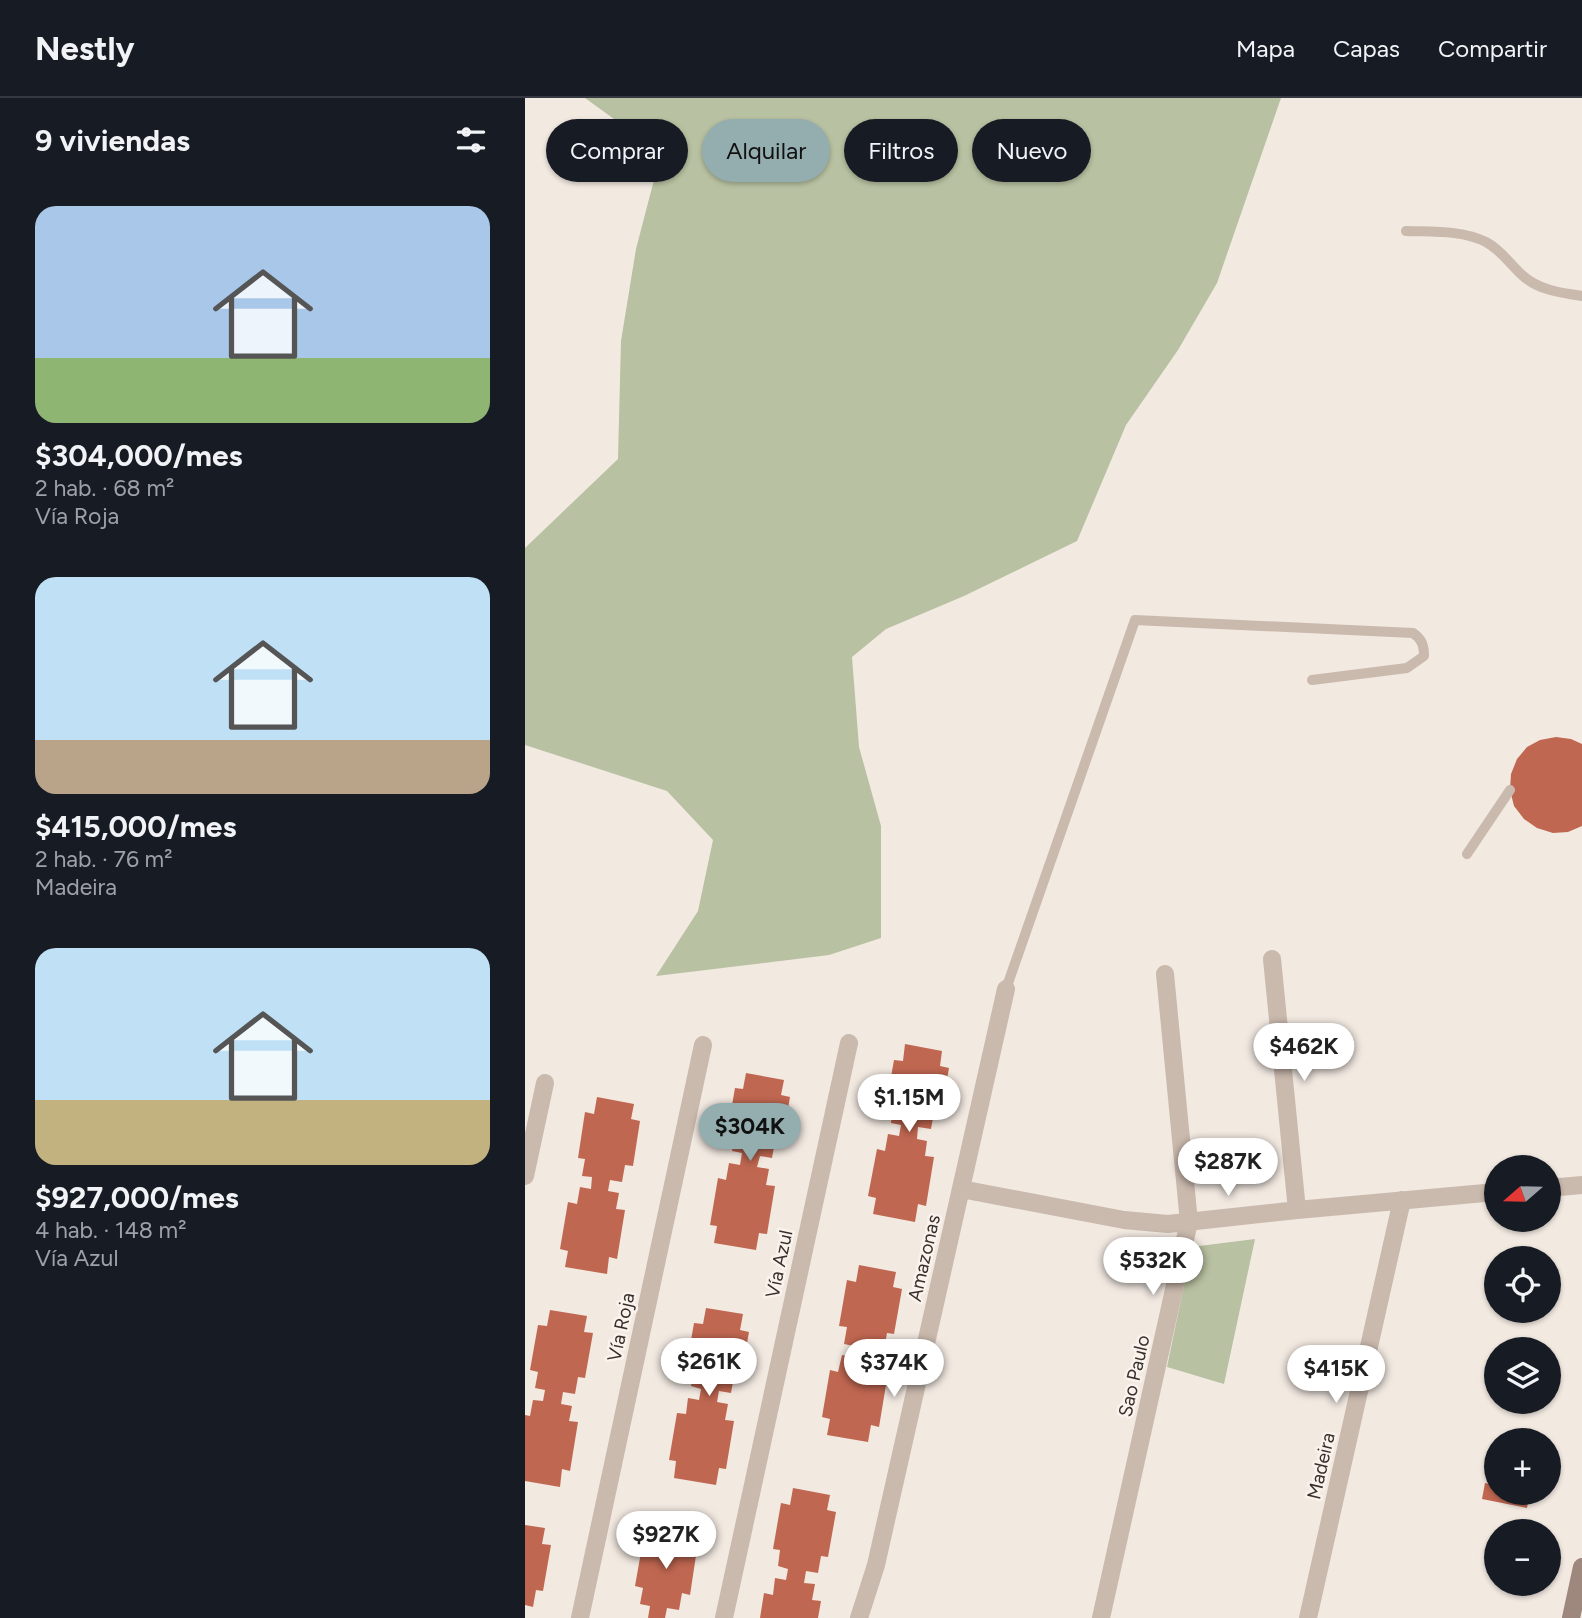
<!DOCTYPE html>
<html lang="es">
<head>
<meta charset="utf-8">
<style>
	body { margin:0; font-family:Figtree,sans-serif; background:#20242c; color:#f1f3f6; height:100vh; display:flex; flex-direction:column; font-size:26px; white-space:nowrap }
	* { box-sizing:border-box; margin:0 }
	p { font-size:23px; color:#9ea1a6 }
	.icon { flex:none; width:38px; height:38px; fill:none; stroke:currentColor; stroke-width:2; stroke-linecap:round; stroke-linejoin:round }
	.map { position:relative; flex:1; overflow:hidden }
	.panel { display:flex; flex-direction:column; background:#171b24; width:525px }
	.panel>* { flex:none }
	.top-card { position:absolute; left:21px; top:21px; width:665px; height:63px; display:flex; gap:14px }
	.needle { width:46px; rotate:250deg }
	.tools { position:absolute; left:959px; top:1057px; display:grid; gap:14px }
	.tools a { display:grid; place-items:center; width:77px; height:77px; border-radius:50%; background:#171b24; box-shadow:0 2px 5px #0004; font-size:35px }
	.price { position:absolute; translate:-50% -60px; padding:0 16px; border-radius:24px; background:#fff; color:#222; font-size:23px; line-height:46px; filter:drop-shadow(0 2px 4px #0008) }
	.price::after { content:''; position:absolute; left:50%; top:42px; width:21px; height:16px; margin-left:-10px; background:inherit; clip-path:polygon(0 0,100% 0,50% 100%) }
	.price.active { background:#94adaf; color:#111 }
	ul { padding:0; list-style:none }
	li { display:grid; align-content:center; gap:14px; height:371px; padding:0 35px }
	li span { display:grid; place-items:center; height:217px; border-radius:21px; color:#555 }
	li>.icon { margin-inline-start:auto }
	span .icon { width:126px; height:126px; fill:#fffc; stroke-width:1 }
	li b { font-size:30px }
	h2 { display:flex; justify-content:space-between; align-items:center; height:84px; padding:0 35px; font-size:30px }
	.tag { padding:0 24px; border-radius:32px; background:#171b24; box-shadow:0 2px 5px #0004; font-size:24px; line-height:63px }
	.tag.active { background:#94adaf; color:#111 }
	header { display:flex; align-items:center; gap:42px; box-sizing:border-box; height:98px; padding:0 35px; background:#171b24; border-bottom:2px solid #363941 }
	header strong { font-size:33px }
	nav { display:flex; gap:38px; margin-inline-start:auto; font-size:24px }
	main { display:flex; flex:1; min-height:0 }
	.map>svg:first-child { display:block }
</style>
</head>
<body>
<header>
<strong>Nestly</strong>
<nav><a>Mapa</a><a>Capas</a><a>Compartir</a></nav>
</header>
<main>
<section class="panel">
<h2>9 viviendas<svg class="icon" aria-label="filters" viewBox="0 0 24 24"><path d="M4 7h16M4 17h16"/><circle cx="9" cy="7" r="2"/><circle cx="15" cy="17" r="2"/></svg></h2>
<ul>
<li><span style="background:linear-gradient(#a9c7e8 70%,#8fb573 0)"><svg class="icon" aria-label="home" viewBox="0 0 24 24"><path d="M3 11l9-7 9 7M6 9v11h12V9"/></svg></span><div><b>$304,000/mes</b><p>2 hab. · 68 m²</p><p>Vía Roja</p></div></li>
<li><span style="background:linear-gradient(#bfe0f5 75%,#b9a48a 0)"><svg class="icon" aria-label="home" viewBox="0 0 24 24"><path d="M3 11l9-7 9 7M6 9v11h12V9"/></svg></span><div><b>$415,000/mes</b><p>2 hab. · 76 m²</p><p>Madeira</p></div></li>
<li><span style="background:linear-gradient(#bfe0f5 70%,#c2b280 0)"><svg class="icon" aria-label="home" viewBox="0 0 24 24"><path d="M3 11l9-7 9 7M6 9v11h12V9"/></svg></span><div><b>$927,000/mes</b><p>4 hab. · 148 m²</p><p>Vía Azul</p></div></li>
</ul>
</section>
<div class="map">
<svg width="1057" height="1520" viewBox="0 0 1057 1520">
	<rect width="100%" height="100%" fill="#f2e9e1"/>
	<!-- green -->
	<path fill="#b8c1a1" d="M60,0H756L692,185L653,252L601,327L552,443L439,498L361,531L327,559L334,649L356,728V840L304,857L131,878L173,813L188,742L142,693L0,647V450L93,361L96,243L111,151L136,55Z
		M730,1141L699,1286L642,1269L665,1158L674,1148Z"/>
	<!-- building -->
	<path fill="#c06751" d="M1031,639L1046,641L1057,646V728L1043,734L1028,735L1012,730L999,721L989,708L985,692L986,676L992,661L1002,649L1015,642Z
		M380,946L417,953L415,968L424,970L416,1015L409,1014L406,1031L393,1029L392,1041L402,1043L400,1058L409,1059L401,1108L393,1106L390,1124L348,1116L351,1100L343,1098L352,1051L360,1053L363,1036L374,1038L376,1027L366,1025L368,1009L361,1007L369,962L378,963Z
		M221,975L259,982L256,997L265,999L257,1044L250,1043L247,1060L235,1058L232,1069L244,1071L241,1087L250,1088L242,1136L234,1135L231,1152L189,1145L192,1128L185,1127L193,1080L201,1082L204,1065L215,1067L217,1055L207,1053L210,1037L202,1036L210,990L218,991Z
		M72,999L109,1006L106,1021L115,1023L108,1068L100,1067L97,1084L85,1082L83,1093L94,1095L91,1111L100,1112L92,1161L84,1159L82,1176L40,1169L43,1153L35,1151L43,1104L52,1106L55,1089L66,1091L67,1079L57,1078L60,1061L53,1060L60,1014L69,1016Z
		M334,1167L371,1174L368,1189L377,1191L369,1236L362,1235L359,1252L347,1250L345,1262L356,1263L353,1279L362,1281L354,1329L346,1327L343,1344L302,1337L305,1321L297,1319L305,1272L313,1274L317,1257L327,1259L329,1248L319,1246L322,1229L314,1228L322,1182L331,1184Z
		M181,1210L218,1216L215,1232L224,1234L216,1279L209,1278L206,1295L194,1293L192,1304L203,1306L200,1322L209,1323L201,1371L194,1370L191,1387L149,1380L151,1363L144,1362L152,1315L161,1316L163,1300L174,1302L176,1291L166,1288L169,1272L161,1271L169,1225L178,1226Z
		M25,1212L62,1218L59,1234L68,1235L60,1280L53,1279L50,1296L38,1294L36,1306L47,1308L44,1323L53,1324L45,1373L37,1371L35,1389L0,1383V1317L5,1318L8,1302L18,1303L20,1292L10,1290L13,1274L5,1272L13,1227L22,1228Z
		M960,1385L971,1387V1395H1005L1002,1410L957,1401Z
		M268,1390L305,1397L302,1412L311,1414L303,1459L296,1458L293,1475L281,1473L279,1485L290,1486L287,1502L296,1503L293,1520H235L239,1495L248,1497L250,1480L261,1482L263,1471L253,1468L255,1452L248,1451L256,1405L265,1407Z
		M0,1427L20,1430L17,1446L26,1447L18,1493L11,1492L8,1509L0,1507Z
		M129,1428L166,1435L164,1450L172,1451L165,1497L157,1495L154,1512L142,1510L140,1520H123L125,1508L115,1506L118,1490L110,1488L118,1443L126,1444Z"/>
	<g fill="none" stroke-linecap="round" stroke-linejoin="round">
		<!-- lane -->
		<path stroke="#cab9ad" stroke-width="10" d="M881,133C907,134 937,132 961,144C976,152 985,166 997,177C1013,192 1036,195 1057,198
			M942,756L985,692
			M481,891L610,522L888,535C897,541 899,548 899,558L882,570L787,582"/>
		<!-- street -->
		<path stroke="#cab9ad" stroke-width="18" d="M747,861L772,1112
			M0,1078L20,985
			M1024,1090L1057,1087
			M436,1091L599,1122L643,1126L772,1112L971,1094
			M55,1520L178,947
			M199,1520L324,945
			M334,1520L351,1467L481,891
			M576,1520L664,1124L640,876
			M783,1520L877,1102"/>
		<!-- secondary -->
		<path stroke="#9e887e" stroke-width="18" d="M1046,1520L1057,1469"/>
	</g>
	<g text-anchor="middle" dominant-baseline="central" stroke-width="5" stroke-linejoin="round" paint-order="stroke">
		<!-- street labels -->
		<g font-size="19" fill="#392f2b" stroke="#faf3ed">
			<text transform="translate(399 1160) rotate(-77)">Amazonas</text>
			<text transform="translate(254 1166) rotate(-78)">Vía Azul</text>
			<text transform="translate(96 1229) rotate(-78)">Vía Roja</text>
			<text transform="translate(609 1278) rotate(-77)">Sao Paulo</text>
			<text transform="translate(796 1368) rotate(-77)">Madeira</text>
		</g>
	</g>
</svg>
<div class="tools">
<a><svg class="needle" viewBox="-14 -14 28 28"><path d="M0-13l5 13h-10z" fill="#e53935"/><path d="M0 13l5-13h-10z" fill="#9ea1a6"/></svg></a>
<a><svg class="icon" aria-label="locate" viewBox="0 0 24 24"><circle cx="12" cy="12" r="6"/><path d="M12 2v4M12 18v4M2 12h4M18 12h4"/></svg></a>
<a><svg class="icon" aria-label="layers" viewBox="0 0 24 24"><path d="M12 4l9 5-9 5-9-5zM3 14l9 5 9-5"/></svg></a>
<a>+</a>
<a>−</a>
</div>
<b class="price" style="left:779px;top:985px">$462K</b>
<b class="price" style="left:384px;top:1036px">$1.15M</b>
<b class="price active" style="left:225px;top:1065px">$304K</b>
<b class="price" style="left:703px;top:1100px">$287K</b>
<b class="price" style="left:628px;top:1199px">$532K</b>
<b class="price" style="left:184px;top:1300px">$261K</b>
<b class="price" style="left:369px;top:1301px">$374K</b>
<b class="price" style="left:811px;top:1307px">$415K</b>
<b class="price" style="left:141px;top:1473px">$927K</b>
<div class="top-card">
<a class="tag">Comprar</a>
<a class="tag active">Alquilar</a>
<a class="tag">Filtros</a>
<a class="tag">Nuevo</a>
</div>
</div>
</main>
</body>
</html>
